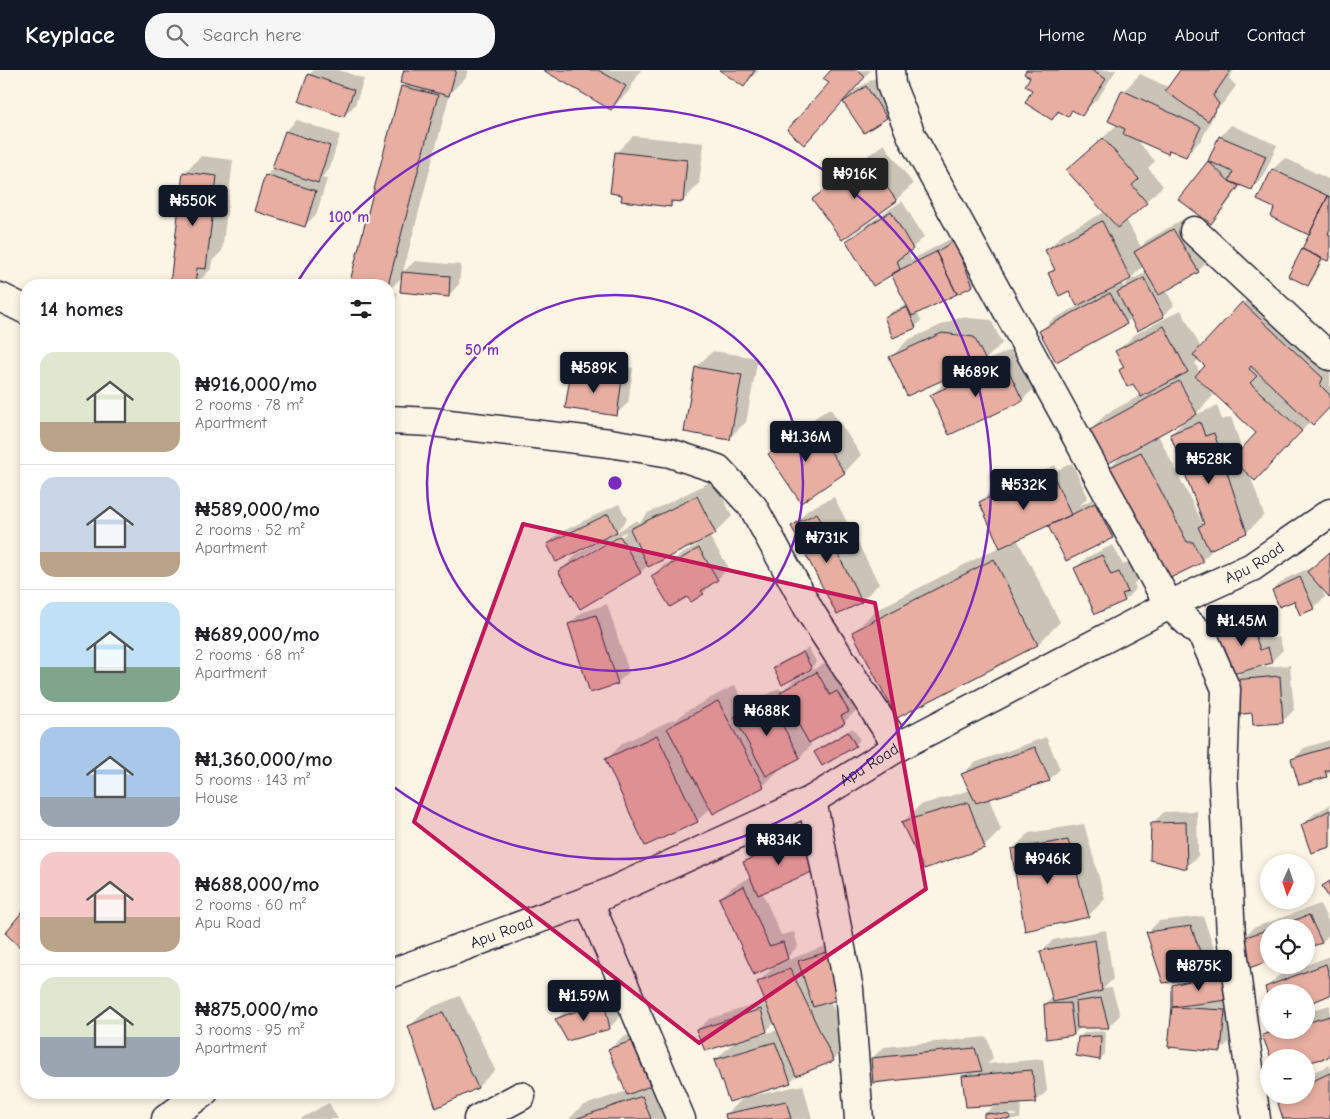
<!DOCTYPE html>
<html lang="en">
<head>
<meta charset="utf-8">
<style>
	body { margin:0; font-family:"Comic Neue",sans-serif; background:#f6f6f6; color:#202124; height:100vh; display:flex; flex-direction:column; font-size:19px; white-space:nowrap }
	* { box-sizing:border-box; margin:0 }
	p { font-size:16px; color:#757577 }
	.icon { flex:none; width:28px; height:28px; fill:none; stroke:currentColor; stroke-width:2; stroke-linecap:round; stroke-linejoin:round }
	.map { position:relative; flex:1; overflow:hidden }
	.panel { position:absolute; left:20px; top:209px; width:375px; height:820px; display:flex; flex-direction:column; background:#fff; border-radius:20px; box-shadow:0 2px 8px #0003 }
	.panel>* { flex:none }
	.needle { width:32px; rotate:183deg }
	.buttons { position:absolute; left:1260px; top:784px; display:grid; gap:10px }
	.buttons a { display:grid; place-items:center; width:55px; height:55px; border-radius:50%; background:#fff; box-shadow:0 2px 8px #0003; font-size:25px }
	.price { position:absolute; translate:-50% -42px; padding:0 11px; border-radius:5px; background:#111827; color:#fff; font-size:16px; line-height:32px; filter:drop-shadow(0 1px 2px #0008) }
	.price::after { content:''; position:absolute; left:50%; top:30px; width:15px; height:11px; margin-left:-8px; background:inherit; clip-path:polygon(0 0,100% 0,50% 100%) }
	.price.on { background:#222; color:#fff }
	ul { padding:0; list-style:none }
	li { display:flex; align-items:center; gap:15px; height:125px; padding:0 20px }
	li+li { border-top:1px solid #e0e0e0 }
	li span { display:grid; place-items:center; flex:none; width:140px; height:100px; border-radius:15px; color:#555 }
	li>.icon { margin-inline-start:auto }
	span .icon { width:60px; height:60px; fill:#fffc; stroke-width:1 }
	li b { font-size:21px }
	h2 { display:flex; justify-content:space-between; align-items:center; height:60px; padding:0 20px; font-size:21px }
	header { display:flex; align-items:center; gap:30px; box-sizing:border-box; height:70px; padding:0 25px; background:#111827; color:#fff }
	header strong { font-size:24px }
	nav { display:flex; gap:28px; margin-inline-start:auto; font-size:18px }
	.search { width:350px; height:45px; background:#f6f6f6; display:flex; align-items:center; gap:12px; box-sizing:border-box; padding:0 18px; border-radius:20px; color:#757577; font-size:19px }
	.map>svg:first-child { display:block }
</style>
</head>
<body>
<header>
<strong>Keyplace</strong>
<div class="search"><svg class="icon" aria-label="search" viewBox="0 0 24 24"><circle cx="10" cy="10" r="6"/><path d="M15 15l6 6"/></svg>Search here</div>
<nav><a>Home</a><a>Map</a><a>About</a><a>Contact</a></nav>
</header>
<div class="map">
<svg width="1330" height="1049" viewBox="0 0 1330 1049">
	<rect width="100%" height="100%" fill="#fcf5e5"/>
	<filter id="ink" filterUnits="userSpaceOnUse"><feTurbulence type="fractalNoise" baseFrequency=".02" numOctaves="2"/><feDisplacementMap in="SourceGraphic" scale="10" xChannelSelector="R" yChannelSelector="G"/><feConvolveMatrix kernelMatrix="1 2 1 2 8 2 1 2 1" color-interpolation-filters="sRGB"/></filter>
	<g filter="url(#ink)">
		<!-- shadow -->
		<path fill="#0003" fill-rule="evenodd" d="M314,0H339L364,9L355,35L344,46L309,5Z
			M405,0H468L466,7L450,23L403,202L415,191L461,195L459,214L448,226L403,206L389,220V215H349L402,17L406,13Z
			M545,0H641L628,22L611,39Z
			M721,0H759L744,15Z
			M833,0H871L850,23L878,6L898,35L887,47L865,61L831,13Z
			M1028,0H1116L1099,27L1082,44L1074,39L1068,45L1061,41L1052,49L1034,20L1032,7Z
			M1182,0H1234L1229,8L1236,16L1224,32L1216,40L1202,69L1185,86L1171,79L1167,83L1134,67L1155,91L1148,98L1163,116L1126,149L1141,177L1146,171L1185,148L1209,190L1198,201L1166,220L1174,235L1163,246L1131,248L1126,253L1041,261L1052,250L1078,236L1070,219L1049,203L1056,197L1047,180L1064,163L1105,142L1068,100L1118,54L1124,21L1140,4L1170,18ZM1143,196L1147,202L1129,211L1124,217L1121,213L1131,208Z
			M297,50L340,65L329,100L321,108L327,109L316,145L304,156L266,106L274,97L286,61Z
			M1231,55L1277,75L1263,107L1252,119L1242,114L1222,141L1211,152L1180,129L1209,91L1220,67Z
			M633,66L704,73L699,114L683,131L676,130L670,136L623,124L616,83Z
			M884,74L913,114L896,130L814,129L831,112Z
			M201,86L233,90L222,181L212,191L211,199L195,215L171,213L184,103Z
			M1285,88L1330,110V188H1324L1313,209L1308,214L1290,205L1311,164L1276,138L1259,130L1273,99Z
			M902,131L924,167L909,181L911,190L965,161L984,204L973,215L917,242L921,251L915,257L886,247L891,242L908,234L892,203L848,171L859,160Z
			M1265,211L1330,272V336L1311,351L1277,387L1250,405L1264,445L1247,462L1219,474L1202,490L1107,400L1122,385L1090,361L1106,344L1141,325L1134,312L1120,300L1124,296L1117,282L1134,265L1181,240L1201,278ZM1199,289L1207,296L1200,303L1195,293ZM1208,317L1258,363L1242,380L1231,347L1222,350L1217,336L1195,345L1213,326ZM1186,350L1171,364L1206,455L1204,456L1158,365Z
			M389,221L397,223L389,264Z
			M959,247L991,250L1002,273L982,293L1021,275L1039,314L1022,330L932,325L952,305L891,287L908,270Z
			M713,281L758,288L746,352L729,368L696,297Z
			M583,290L633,298L628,333L616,344L572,302Z
			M830,338L861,385L845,402L801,431L770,384L786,367Z
			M1072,393L1088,427L1079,436L1107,422L1123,456L1112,467L1050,456L1054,452L1017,469L1060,552L1038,574L897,646L854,562L876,540L1001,476L980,432L997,415L1029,401L1032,406L1055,395L1057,400Z
			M714,410L732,446L715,463L709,466L729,498L703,523L688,525L652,506L664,495L710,467L709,466L649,494L641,502L580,537L560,501L577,484L604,469L603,467L548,474L559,463L619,434L627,449L615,463L637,450L639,453L648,443ZM625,462L626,464L578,491V488Z
			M834,427L879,514L862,530L837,543L792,456L809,439Z
			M1113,475L1123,495L1130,492L1138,509L1134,514L1136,518L1125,530L1096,542L1076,498L1087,487Z
			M1330,482V526L1320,515L1325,527L1313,538L1273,520L1285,509L1312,497V499Z
			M607,534L629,602L617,613L569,554L581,543Z
			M1261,537L1271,569L1279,567L1283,580L1272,591L1253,598L1290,595L1294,640L1283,651L1253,642L1234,610L1244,599L1217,559L1228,547Z
			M809,578L816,592L811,598L774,599L779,593Z
			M829,591L860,630L853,637L856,641L844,652L809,671L811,675L800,687L779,698L780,699L763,716L711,738L697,751L606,690L623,673L674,649L675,651L685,642L735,615L746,637L779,618L781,622L793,611Z
			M853,658L860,670L855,675L815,682L820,677Z
			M1046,667L1060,699L1049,710L989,728L1001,760L984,777L903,752L920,735L971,720L963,704L974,693Z
			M1330,670V702L1326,706L1293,690L1304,678Z
			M1330,735V776L1302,755L1314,744Z
			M1197,741L1198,786L1186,797L1153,753L1164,742Z
			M1084,754L1105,829L1088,846L1012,780L1029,763Z
			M814,756L825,789L762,822L781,865L794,862L798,876L783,892L841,870L830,931L850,973L833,990L799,1003L790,1012L752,1024V1026L803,1015L812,1049H728L726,1045L745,1026L715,990L735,971L697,960L709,949L766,931L758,912L777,893L720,828L732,817L751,807L745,792L756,781ZM775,952L778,960L760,965L759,963L766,961Z
			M1320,834L1330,855V864L1322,872L1306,877V858H1269V890L1242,869L1253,858Z
			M1203,846L1220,896L1232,893L1231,970L1220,981L1170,976L1173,916L1179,909L1147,863L1159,851Z
			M1106,860L1113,909L1103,919L1112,918L1120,945L1109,956L1081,957L1074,964L1045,935L1053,927L1042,881L1053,870Z
			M1330,886V924L1269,922L1267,917L1278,906Z
			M615,921L621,946L610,957L568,969L557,949L568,938Z
			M460,926L495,1000L478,1017L436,1036L410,956L427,939Z
			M1330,935V985L1306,988L1264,966L1269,960H1306V942Z
			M643,960L674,1049H569L582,1036L627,1021L610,979L621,968Z
			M1106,961L1105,984L1100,989L1080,967L1085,962Z
			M987,967L993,989L987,994L1043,989L1047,1021L1035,1032L1021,1033L1020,1049H985V1044L995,1034L964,1007L969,1001L872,988L884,977ZM994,1043L1016,1044V1046L994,1045Z
			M1330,995V1049H1284L1278,1027L1280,1025H1306V1005Z
			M329,1033L338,1049H300Z"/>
		<!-- building -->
		<path fill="#e7aea1" stroke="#22223b" d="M404,0H456L449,26L400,13Z
			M543,0H598L626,16L611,40Z
			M719,0H755L744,17Z
			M831,0H857L865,7L804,75L787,60L829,13L823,9Z
			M1026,0H1091L1106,9L1082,46L1072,40L1068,47L1058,41L1052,50L1025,33L1032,20L1025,16L1030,7L1024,4Z
			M1180,0H1231L1213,26L1219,34L1208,51L1165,21Z
			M308,4L354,20L344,47L298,31Z
			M401,16L438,25L388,215H349Z
			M866,16L887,48L864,63L843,32Z
			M1122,20L1201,57L1186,87L1169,80L1168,84L1123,64L1125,59L1108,51Z
			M285,61L330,76L318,113L272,98Z
			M1219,66L1266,86L1252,120L1229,111L1233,102L1208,91Z
			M1103,68L1139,109L1132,115L1147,133L1118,158L1066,100Z
			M615,82L687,90L683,132L671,131V137L621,131L622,125L610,123Z
			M867,90L897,131L842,170L812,129Z
			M1208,91L1229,111L1239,116L1211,154L1178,129Z
			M1272,99L1328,126L1309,165L1271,147L1274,138L1257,130Z
			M183,102L217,106L206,199L197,198L195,215L170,214Z
			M265,105L316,121L305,157L254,141Z
			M1328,126L1330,127V159L1328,164L1330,165V188L1328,191L1302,179Z
			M891,141L913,179L897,190L900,200L873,216L846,171Z
			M1102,151L1131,209L1077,236L1069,221L1059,226L1048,203L1055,200L1045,180Z
			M1173,159L1199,202L1159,225L1134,182Z
			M954,171L973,216L957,224L936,182Z
			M1302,179L1322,189L1308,216L1288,206Z
			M936,182L957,224L912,246L891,204Z
			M402,202L450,206L449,227L400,222Z
			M1144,208L1164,247L1137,261L1117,222Z
			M1110,223L1127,254L1056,292L1039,261Z
			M1242,232L1323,308L1320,315L1330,325V337L1313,355L1251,296L1249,299L1257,306L1250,313L1302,361L1255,411L1232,389L1256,363L1195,306L1205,296L1193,285Z
			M907,237L916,258L893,268L884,247Z
			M1164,256L1188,302L1141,327L1133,314L1127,317L1119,300L1124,297L1115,281Z
			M942,263L974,267L986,291L907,326L889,287Z
			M1004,291L1023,331L949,365L930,325Z
			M695,297L742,305L730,370L684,362Z
			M571,301L622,309L617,346L565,338Z
			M1179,311L1197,344L1107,394L1088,361Z
			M1200,352L1205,366L1214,363L1247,463L1209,480L1198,457L1204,454L1170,364Z
			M812,354L845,403L801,433L768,384Z
			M1141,382L1187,472H1193L1203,492L1164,511L1106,399Z
			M1055,409L1071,445L1000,478L979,432L1012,417L1015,422L1038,411L1040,416Z
			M697,426L716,464L648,497L630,459Z
			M1095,433L1113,468L1066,491L1048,456Z
			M817,443L862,532L837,545L791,456Z
			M608,444L617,462L556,492L547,474Z
			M620,466L641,503L580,539L558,501Z
			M699,478L718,510L701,521L704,524L691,532L687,527L670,537L651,506Z
			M1330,482V528L1307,502Z
			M1102,485L1111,505L1119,502L1128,522L1122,524L1125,531L1095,544L1074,498Z
			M994,489L1038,575L897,648L852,562Z
			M1300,507L1314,539L1300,545L1294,531L1279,537L1272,520Z
			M596,545L618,614L590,623L568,554Z
			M1250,548L1260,580L1268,577L1272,593L1230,605L1215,558Z
			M803,582L812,599L782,615L773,598Z
			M817,602L830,625L837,621L849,642L841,646L845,653L809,673L780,622Z
			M1280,606L1283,653L1253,655L1252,643L1235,645L1233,610Z
			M768,628L800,688L766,706L734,647Z
			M718,631L764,717L713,744L667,658Z
			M848,662L856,676L822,696L814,682Z
			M657,665L698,752L645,776L605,689Z
			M1035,677L1050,711L976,733L961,704Z
			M1330,677V700L1325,701L1327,707L1299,715L1291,689Z
			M968,732L985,778L924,799L901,752Z
			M1330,740V777L1311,783L1301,755Z
			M1186,752L1187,799L1150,790L1151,753Z
			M803,767L814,801L758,825L743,792Z
			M1068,770L1089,847L1025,861L1011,779Z
			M1330,811V830L1322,816Z
			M744,816L769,876L783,872L788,889L754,905L719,828Z
			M26,837V883L5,863Z
			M1309,845L1322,873L1306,878V858H1273Z
			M1191,856L1209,907L1163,913L1146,862Z
			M1269,859V891L1249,898L1240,869Z
			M1095,870L1102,921L1053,932L1040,881Z
			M830,881L843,928L813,937L798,891Z
			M1326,894L1330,909V925L1306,935V922H1269V933L1265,917Z
			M790,898L834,991L796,1006L757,912Z
			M1221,904L1228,930L1172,937V915Z
			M1101,928L1109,958H1077L1075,932Z
			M604,931L610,959L567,971L555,949Z
			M1070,933L1074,965L1046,969L1044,934Z
			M1172,937L1225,940L1221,982L1168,977Z
			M761,939L767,962L705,981L696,960Z
			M443,942L478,1018L436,1038L408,956Z
			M1330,946V987L1306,993V988H1271L1262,965L1281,960H1306V953Z
			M1101,966L1100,990L1076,986L1078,967Z
			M632,971L650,1016L627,1025L608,979Z
			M775,972L791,1013L729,1032L714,990Z
			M975,978L982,1001L873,1013L871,988Z
			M1032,1000L1036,1033L966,1037L962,1006Z
			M1330,1003V1049H1283L1276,1027L1281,1025H1306V1014Z
			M642,1026L651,1049H575Z
			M786,1031L791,1049H726L725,1044Z
			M984,1043L1010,1045V1049H984Z"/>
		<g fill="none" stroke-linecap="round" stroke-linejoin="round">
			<defs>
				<g id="minor">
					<path d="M890,0L891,15L912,67L1169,535L1203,566L1226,619L1223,707L1231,866L1256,1049"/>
					<path d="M1194,161L1321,279L1330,286"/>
					<path d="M0,227L26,240"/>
					<path d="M389,350L432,352L610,373L670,383L718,399L753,437L811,543L898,677"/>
					<path d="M812,730L849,919L859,1049"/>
					<path d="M588,830L681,1049"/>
					<path id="s1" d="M389,904L606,824L812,730L898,677L1169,535L1252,497L1330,443"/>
					<path d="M166,1049L204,1022"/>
					<path d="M478,1049L521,1026"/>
				</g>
			</defs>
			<!-- minor casing -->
			<use href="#minor" stroke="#22223b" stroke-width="31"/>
			<!-- minor -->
			<use href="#minor" stroke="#fcf5e5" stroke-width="28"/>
		</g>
	</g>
	<!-- marked area -->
	<path fill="#c2185b" fill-opacity="0.2" stroke="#c2185b" stroke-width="4" stroke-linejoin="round" d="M523,454L875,533L926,819L699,973L414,752Z"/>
	<!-- distance rings -->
	<g fill="none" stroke="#7b2cbf" stroke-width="2.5">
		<circle cx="615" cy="413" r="188"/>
		<path d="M296 214A376 376 0 1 1 391 715"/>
	</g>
	<g text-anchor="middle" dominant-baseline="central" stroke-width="4" stroke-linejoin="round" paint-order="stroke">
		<!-- street labels -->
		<g font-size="16" fill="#22223b" stroke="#fcf5e5">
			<text stroke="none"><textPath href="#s1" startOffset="960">Apu Road</textPath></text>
			<text stroke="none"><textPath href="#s1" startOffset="525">Apu Road</textPath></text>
			<text stroke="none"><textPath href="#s1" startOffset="120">Apu Road</textPath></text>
		</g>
	</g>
	<circle cx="615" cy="413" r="8" fill="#7b2cbf" stroke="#fcf5e5" stroke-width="2.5"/>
	<g font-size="15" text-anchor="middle" font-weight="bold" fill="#7b2cbf" stroke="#fcf5e5" stroke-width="4" stroke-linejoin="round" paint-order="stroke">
		<text x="349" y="152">100 m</text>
		<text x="482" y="285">50 m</text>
	</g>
</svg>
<div class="buttons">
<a><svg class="needle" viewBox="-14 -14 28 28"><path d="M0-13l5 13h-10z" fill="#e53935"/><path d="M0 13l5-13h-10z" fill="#757577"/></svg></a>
<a><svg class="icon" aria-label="locate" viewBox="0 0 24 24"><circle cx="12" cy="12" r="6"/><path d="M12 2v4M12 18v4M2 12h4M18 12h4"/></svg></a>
<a>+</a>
<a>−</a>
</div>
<b class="price on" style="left:855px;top:130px">₦916K</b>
<b class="price" style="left:193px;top:157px">₦550K</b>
<b class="price" style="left:594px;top:324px">₦589K</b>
<b class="price" style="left:976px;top:328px">₦689K</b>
<b class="price" style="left:806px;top:393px">₦1.36M</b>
<b class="price" style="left:1209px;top:415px">₦528K</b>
<b class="price" style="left:1024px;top:441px">₦532K</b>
<b class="price" style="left:827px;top:494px">₦731K</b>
<b class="price" style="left:1242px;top:577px">₦1.45M</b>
<b class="price" style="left:767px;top:667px">₦688K</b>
<b class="price" style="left:779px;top:796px">₦834K</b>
<b class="price" style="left:1048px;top:815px">₦946K</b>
<b class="price" style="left:1199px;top:922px">₦875K</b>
<b class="price" style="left:584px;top:952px">₦1.59M</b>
<section class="panel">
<h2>14 homes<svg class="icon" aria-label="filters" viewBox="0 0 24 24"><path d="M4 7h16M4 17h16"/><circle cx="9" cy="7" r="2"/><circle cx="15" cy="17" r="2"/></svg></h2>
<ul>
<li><span style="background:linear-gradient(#dfe7d0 70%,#b9a48a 0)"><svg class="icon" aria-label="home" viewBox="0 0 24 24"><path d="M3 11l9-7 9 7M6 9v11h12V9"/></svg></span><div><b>₦916,000/mo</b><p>2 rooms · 78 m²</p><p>Apartment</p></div></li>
<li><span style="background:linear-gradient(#c9d6e8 75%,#b9a48a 0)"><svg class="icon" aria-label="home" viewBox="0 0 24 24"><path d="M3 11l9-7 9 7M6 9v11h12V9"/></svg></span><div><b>₦589,000/mo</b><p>2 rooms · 52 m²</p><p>Apartment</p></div></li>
<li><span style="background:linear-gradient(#bfe0f5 65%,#7fa58c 0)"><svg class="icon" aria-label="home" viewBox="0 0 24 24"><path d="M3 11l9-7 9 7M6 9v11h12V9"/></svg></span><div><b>₦689,000/mo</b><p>2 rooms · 68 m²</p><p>Apartment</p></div></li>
<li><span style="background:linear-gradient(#a9c7e8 70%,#9aa5b1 0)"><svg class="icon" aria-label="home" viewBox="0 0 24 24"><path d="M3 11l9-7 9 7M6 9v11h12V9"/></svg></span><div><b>₦1,360,000/mo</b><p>5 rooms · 143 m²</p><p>House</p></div></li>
<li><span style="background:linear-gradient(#f6c9c9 65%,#b9a48a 0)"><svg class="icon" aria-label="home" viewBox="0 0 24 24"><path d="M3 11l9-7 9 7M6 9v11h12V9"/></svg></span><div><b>₦688,000/mo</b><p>2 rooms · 60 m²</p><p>Apu Road</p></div></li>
<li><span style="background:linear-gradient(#dfe7d0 60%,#9aa5b1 0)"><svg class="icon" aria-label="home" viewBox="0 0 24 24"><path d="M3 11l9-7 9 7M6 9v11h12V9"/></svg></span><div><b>₦875,000/mo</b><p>3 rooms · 95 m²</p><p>Apartment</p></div></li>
</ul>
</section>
</div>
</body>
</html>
